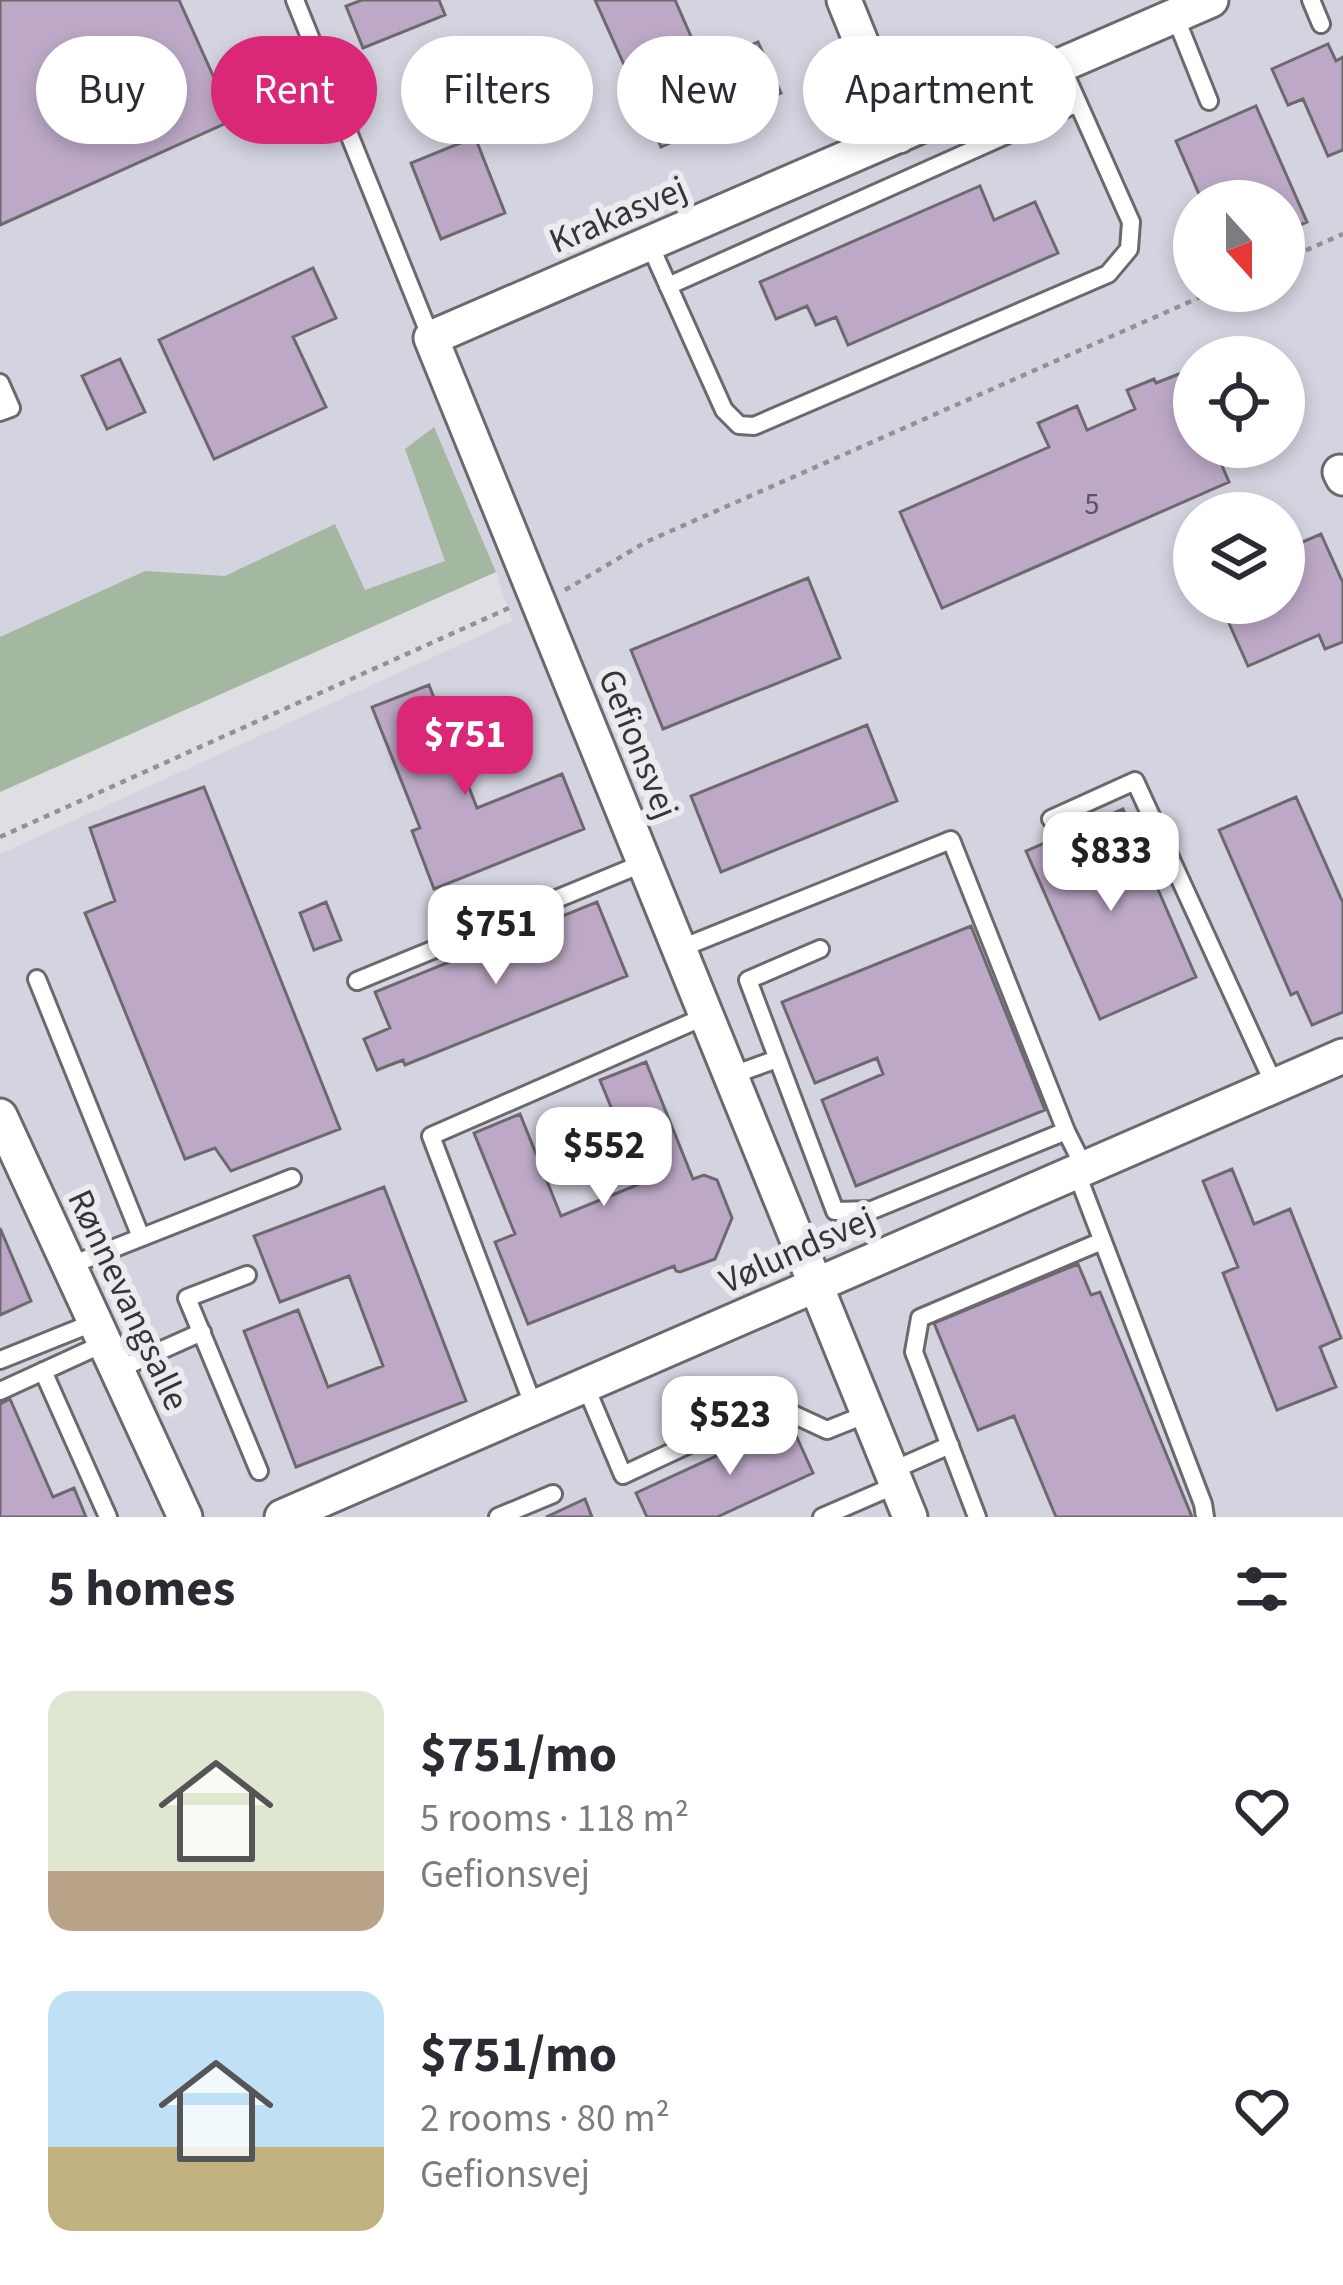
<!DOCTYPE html>
<html lang="en">
<head>
<meta charset="utf-8">
<style>
	body { margin:0; font-family:"Source Sans 3",sans-serif; background:#f7f7f7; color:#2b2b33; height:100vh; display:flex; flex-direction:column; font-size:45px; white-space:nowrap }
	* { box-sizing:border-box; margin:0 }
	p { font-size:39px; color:#7c7c81 }
	.icon { flex:none; width:66px; height:66px; fill:none; stroke:currentColor; stroke-width:2; stroke-linecap:round; stroke-linejoin:round }
	.map { position:relative; height:1517px; overflow:hidden }
	.drawer { display:flex; flex-direction:column; background:#fff; flex:1 }
	.drawer>* { flex:none }
	.guide { position:absolute; left:36px; top:36px; width:1272px; height:108px; display:flex; gap:24px }
	.needle { width:78px; rotate:159deg }
	.buttons { position:absolute; left:1173px; top:180px; display:grid; gap:24px }
	.buttons a { display:grid; place-items:center; width:132px; height:132px; border-radius:50%; background:#fff; box-shadow:0 6px 18px #0003; font-size:60px }
	.price { position:absolute; translate:-50% -102px; padding:0 27px; border-radius:24px; background:#fff; color:#222; font-size:39px; line-height:78px; filter:drop-shadow(0 3px 6px #0008) }
	.price::after { content:''; position:absolute; left:50%; top:72px; width:36px; height:27px; margin-left:-18px; background:inherit; clip-path:polygon(0 0,100% 0,50% 100%) }
	.price.active { background:#db2777; color:#fff }
	ul { padding:0; list-style:none }
	li { display:flex; align-items:center; gap:36px; height:300px; padding:0 48px }
	li span { display:grid; place-items:center; flex:none; width:336px; height:240px; border-radius:24px; color:#555 }
	li>.icon { margin-inline-start:auto }
	span .icon { width:144px; height:144px; fill:#fffc; stroke-width:1 }
	li b { font-size:51px }
	h2 { display:flex; justify-content:space-between; align-items:center; height:144px; padding:0 48px; font-size:51px }
	.tag { padding:0 42px; border-radius:54px; background:#fff; box-shadow:0 6px 18px #0003; font-size:42px; line-height:108px }
	.tag.active { background:#db2777; color:#fff }
	.map>svg:first-child { display:block }
</style>
</head>
<body>
<div class="map">
<svg width="1343" height="1517" viewBox="0 0 1343 1517">
	<rect width="100%" height="100%" fill="#dedee3"/>
	<!-- built -->
	<path fill="#d3d4e0" fill-rule="evenodd" d="M0,0H1343V1517H0V854L512,621L496,572L406,449L446,561L365,591L335,524L225,577L145,571L0,637ZM1194,201H1284V291H1194ZM1194,357H1284V447H1194ZM1194,513H1284V603H1194Z"/>
	<!-- green -->
	<path fill="#a3b7a1" d="M434,427L496,572L0,792V637L145,571L225,576L335,524L365,590L445,561L405,449Z"/>
	<!-- building -->
	<path fill="#bda9c7" stroke="#6d6a6e" stroke-width="3" d="M0,0H179L233,120L0,225Z
		M362,0H439L445,15L363,48L346,6Z
		M595,0H675L704,66L758,42L781,93L661,147Z
		M1328,44L1336,61L1343,57V150L1328,156L1303,99L1288,105L1272,69Z
		M1256,106L1307,222L1284,232V201H1202L1176,141Z
		M475,137L505,213L441,239L411,163Z
		M980,186L994,220L1035,202L1058,253L848,345L836,317L816,325L807,306L776,319L760,282Z
		M313,268L336,318L293,337L326,407L214,459L159,340Z
		M120,359L145,412L107,429L82,376Z
		M1179,374L1194,402V447H1214L1229,482L942,608L900,512L1049,447L1038,423L1077,406L1087,430L1135,409L1127,390L1154,379L1156,383Z
		M1321,534L1343,583V642L1325,649L1319,635L1248,666L1220,603H1284V550Z
		M808,578L840,658L663,729L631,650Z
		M429,685L477,808L562,774L584,829L434,889L412,831L420,828L372,707Z
		M867,725L897,801L721,872L691,796Z
		M204,787L340,1129L231,1171L215,1148L185,1159L85,913L115,901L90,828Z
		M1296,797L1343,903V1012L1312,1025L1297,992L1291,995L1219,830Z
		M1123,809L1196,977L1100,1019L1026,851Z
		M326,902L341,940L314,950L300,913Z
		M597,902L627,976L405,1065L403,1060L377,1070L364,1039L390,1028L375,992Z
		M971,926L1045,1110L856,1186L822,1100L883,1074L877,1058L815,1083L782,1002Z
		M646,1062L693,1179L704,1175L717,1180L732,1218L715,1259L680,1272L676,1271L674,1266L528,1324L495,1242L515,1234L474,1133L520,1114L561,1216L642,1183L600,1080Z
		M1232,1169L1254,1224L1290,1209L1341,1338L1320,1347L1336,1387L1277,1410L1223,1273L1238,1267L1203,1181Z
		M384,1187L466,1401L296,1467L244,1331L298,1310L328,1387L383,1366L349,1276L280,1302L254,1236Z
		M0,1228L31,1301L0,1315Z
		M1078,1264L1091,1295L1100,1292L1192,1517H1056L1014,1416L978,1430L934,1323Z
		M10,1399L53,1497L74,1488L86,1517H0V1404Z
		M790,1422L813,1473L717,1517H647L636,1493Z
		M585,1499L592,1517H546Z"/>
	<g fill="none" stroke-linecap="round" stroke-linejoin="round">
		<defs>
			<path id="lane" d="M295,0L431,338
				M1311,0L1321,24
				M1175,16L1209,101
				M649,243L724,410L739,425L754,426L1108,274L1129,249L1131,222L1061,65
				M668,286L1078,103
				M0,383L11,408L0,412
				M1051,819L1135,781L1274,1084
				M679,949L951,840L1066,1131L1084,1167
				M820,949L748,980L835,1211L872,1210L1066,1131
				M37,979L141,1237
				M357,981L644,863
				M730,1076L777,1059
				M1076,1171L1203,1504L1205,1517
				M69,1266L292,1178
				M247,1275L187,1298L259,1471
				M0,1360L95,1322
				M117,1370L202,1332
				M43,1371L108,1517
				M585,1385L623,1475L773,1405L827,1430L867,1414
				M0,1391L105,1343
				M534,1407L431,1136L706,1016
				M891,1471L950,1445
				M498,1517L553,1494
				M822,1517L896,1485
				M977,1517L914,1352L920,1318L1102,1241"/>
			<path id="street" d="M844,0L899,136
				M1340,472L1343,478
				M0,1116L185,1517
				M282,1517L1343,1056
				M910,1517L431,338L1211,0"/>
		</defs>
		<!-- lane casing -->
		<use href="#lane" stroke="#6a6a6e" stroke-width="22"/>
		<!-- street casing -->
		<use href="#street" stroke="#6a6a6e" stroke-width="39"/>
		<!-- path -->
		<path stroke="#929296" stroke-width="4.5" stroke-dasharray="6 6" stroke-linecap="butt" d="M1284,260L1343,234
			M565,590L646,542L1214,291
			M0,837L509,608"/>
		<!-- lane -->
		<use href="#lane" stroke="#fff" stroke-width="16"/>
		<!-- street -->
		<use href="#street" stroke="#fff" stroke-width="33"/>
	</g>
	<g text-anchor="middle" dominant-baseline="central" stroke-width="12" stroke-linejoin="round" paint-order="stroke">
		<!-- number labels -->
		<g font-size="30" fill="#58535c">
			<text x="1092" y="504">5</text>
		</g>
		<!-- street labels -->
		<g font-size="36" fill="#363638" stroke="#ebebf0">
			<text transform="translate(618 215) rotate(-23)">Krakasvej</text>
			<text transform="translate(638 744) rotate(68)">Gefionsvej</text>
			<text transform="translate(797 1250) rotate(-24)">Vølundsvej</text>
			<text transform="translate(128 1300) rotate(65)">Rønnevangsalle</text>
		</g>
	</g>
</svg>
<div class="buttons">
<a><svg class="needle" viewBox="-14 -14 28 28"><path d="M0-13l5 13h-10z" fill="#e53935"/><path d="M0 13l5-13h-10z" fill="#7c7c81"/></svg></a>
<a><svg class="icon" aria-label="locate" viewBox="0 0 24 24"><circle cx="12" cy="12" r="6"/><path d="M12 2v4M12 18v4M2 12h4M18 12h4"/></svg></a>
<a><svg class="icon" aria-label="layers" viewBox="0 0 24 24"><path d="M12 4l9 5-9 5-9-5zM3 14l9 5 9-5"/></svg></a>
</div>
<b class="price active" style="left:465px;top:798px">$751</b>
<b class="price" style="left:1111px;top:914px">$833</b>
<b class="price" style="left:496px;top:987px">$751</b>
<b class="price" style="left:604px;top:1209px">$552</b>
<b class="price" style="left:730px;top:1478px">$523</b>
<div class="guide">
<a class="tag">Buy</a>
<a class="tag active">Rent</a>
<a class="tag">Filters</a>
<a class="tag">New</a>
<a class="tag">Apartment</a>
</div>
</div>
<section class="drawer">
<h2>5 homes<svg class="icon" aria-label="filters" viewBox="0 0 24 24"><path d="M4 7h16M4 17h16"/><circle cx="9" cy="7" r="2"/><circle cx="15" cy="17" r="2"/></svg></h2>
<ul>
<li><span style="background:linear-gradient(#dfe7d0 75%,#b9a48a 0)"><svg class="icon" aria-label="home" viewBox="0 0 24 24"><path d="M3 11l9-7 9 7M6 9v11h12V9"/></svg></span><div><b>$751/mo</b><p>5 rooms · 118 m²</p><p>Gefionsvej</p></div><svg class="icon" aria-label="heart" viewBox="0 0 24 24"><path d="M12 20l-8-8c-3-5 5-10 8-4 3-6 11-1 8 4z"/></svg></li>
<li><span style="background:linear-gradient(#bfe0f5 65%,#c2b280 0)"><svg class="icon" aria-label="home" viewBox="0 0 24 24"><path d="M3 11l9-7 9 7M6 9v11h12V9"/></svg></span><div><b>$751/mo</b><p>2 rooms · 80 m²</p><p>Gefionsvej</p></div><svg class="icon" aria-label="heart" viewBox="0 0 24 24"><path d="M12 20l-8-8c-3-5 5-10 8-4 3-6 11-1 8 4z"/></svg></li>
</ul>
</section>
</body>
</html>
